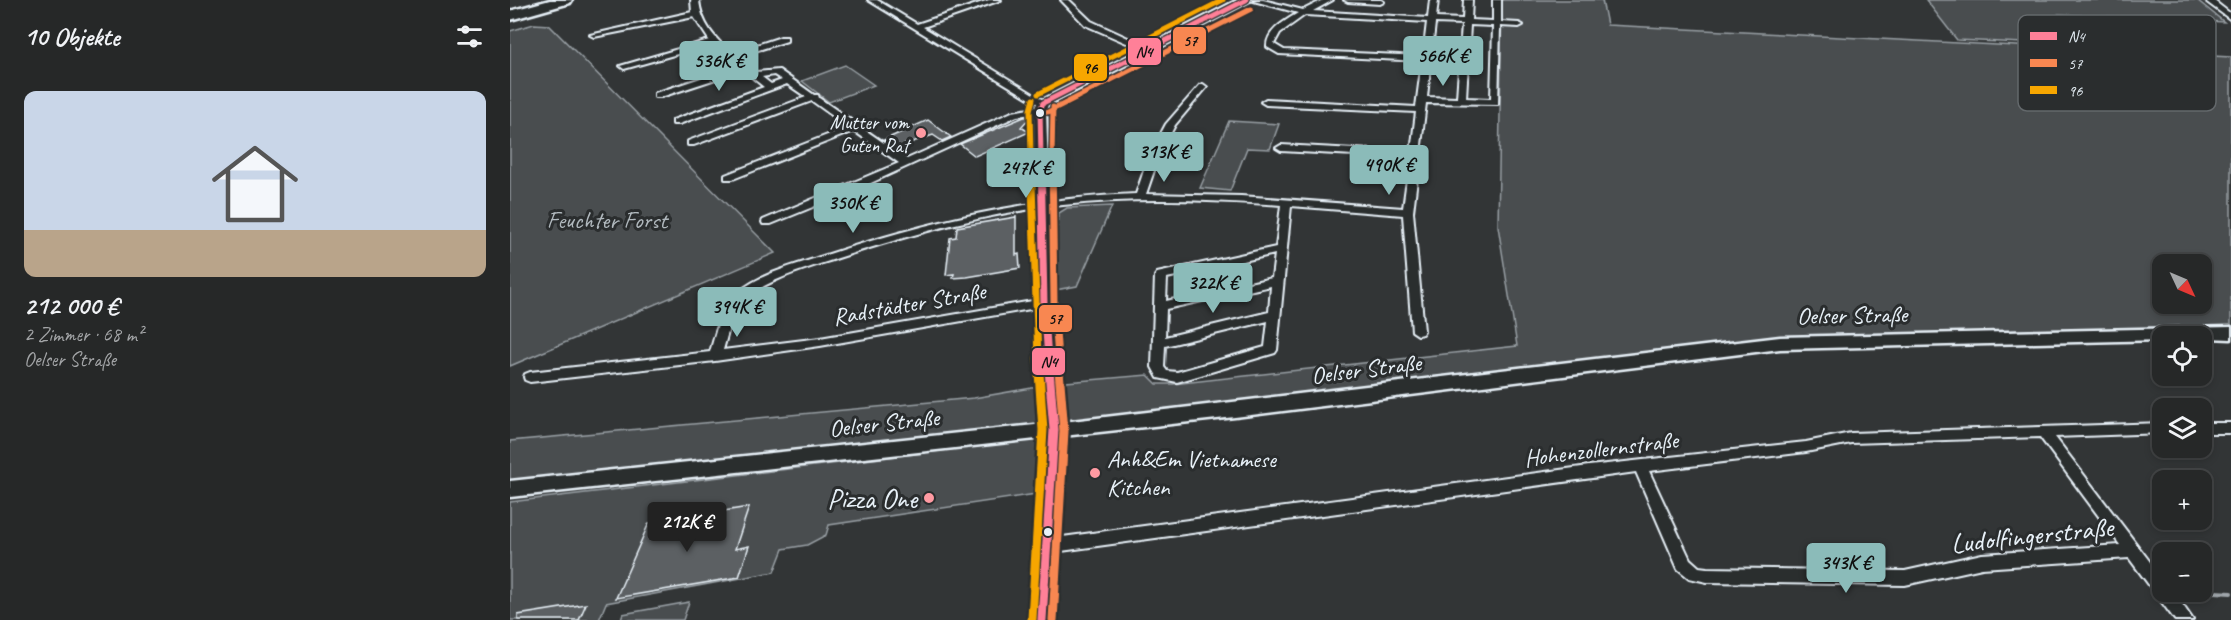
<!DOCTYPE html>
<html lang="de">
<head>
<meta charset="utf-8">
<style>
	body { margin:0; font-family:Caveat,sans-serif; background:#323434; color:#f1f3f6; height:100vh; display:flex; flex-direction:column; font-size:22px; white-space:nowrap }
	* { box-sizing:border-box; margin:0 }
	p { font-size:20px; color:#a4a6a8 }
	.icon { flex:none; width:33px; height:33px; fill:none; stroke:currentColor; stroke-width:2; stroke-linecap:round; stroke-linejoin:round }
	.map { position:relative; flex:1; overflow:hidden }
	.sheet { display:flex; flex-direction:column; background:#262828; width:510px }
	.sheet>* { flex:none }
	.needle { width:39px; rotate:134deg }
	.tools { position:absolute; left:1642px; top:254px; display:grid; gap:12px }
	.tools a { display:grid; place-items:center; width:60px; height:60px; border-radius:12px; background:#262828; box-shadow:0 3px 9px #0003,0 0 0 2px #424445; font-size:30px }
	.price { position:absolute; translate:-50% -51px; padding:0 14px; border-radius:6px; background:#8bbbb9; color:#111; font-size:20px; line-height:39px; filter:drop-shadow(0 2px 3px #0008) }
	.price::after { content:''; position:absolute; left:50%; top:36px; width:18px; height:14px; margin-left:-9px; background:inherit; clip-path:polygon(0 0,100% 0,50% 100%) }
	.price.on { background:#222; color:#fff }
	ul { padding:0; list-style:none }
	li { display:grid; align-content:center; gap:12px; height:318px; padding:0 24px }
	li span { display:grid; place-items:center; height:186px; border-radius:12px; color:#555 }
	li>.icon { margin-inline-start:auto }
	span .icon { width:108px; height:108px; fill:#fffc; stroke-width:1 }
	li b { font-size:26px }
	h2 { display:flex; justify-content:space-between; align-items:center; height:72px; padding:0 24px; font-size:26px }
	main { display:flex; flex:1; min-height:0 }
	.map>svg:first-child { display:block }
</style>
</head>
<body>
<main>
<section class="sheet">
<h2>10 Objekte<svg class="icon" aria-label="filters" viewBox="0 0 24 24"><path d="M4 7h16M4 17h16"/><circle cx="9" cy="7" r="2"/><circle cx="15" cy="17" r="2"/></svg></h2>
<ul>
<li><span style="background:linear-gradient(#c9d6e8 75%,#b9a48a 0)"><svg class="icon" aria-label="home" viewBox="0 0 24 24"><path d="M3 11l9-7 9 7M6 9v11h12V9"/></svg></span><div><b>212 000 €</b><p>2 Zimmer · 68 m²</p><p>Oelser Straße</p></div></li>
</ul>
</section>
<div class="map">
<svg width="1721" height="620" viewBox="0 0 1721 620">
	<rect width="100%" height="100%" fill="#323536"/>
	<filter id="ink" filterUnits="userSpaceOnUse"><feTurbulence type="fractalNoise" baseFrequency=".0167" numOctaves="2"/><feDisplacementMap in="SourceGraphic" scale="12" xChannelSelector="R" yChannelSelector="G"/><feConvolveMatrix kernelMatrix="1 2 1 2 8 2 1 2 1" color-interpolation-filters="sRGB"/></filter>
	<g filter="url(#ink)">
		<!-- green -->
		<path fill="#494d4f" stroke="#989fa4" stroke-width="1.5" fill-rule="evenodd" d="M992,0H1092L1097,25L1721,57V327L1293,336L579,420L0,483V441L464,398L556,382L638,375L647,384H663L1007,346L988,226ZM1653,264H1692V303H1653Z
			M1416,0H1687L1714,22L1549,14L1579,46L1447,40Z
			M24,24L39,25L265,253L0,366V31Z
			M335,65L364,85L319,102L292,81Z
			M719,121L769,124L760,149L737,148L720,191L690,188Z
			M602,206L567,286L545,290L540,222L549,220V213L557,208Z
			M532,439L526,494L319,525L316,535L297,545L273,549L264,572L96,603L89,620H0V502Z
			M179,602L173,620H111L113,614Z"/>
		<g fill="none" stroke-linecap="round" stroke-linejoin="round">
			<!-- stream -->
			<path stroke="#9fa5aa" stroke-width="4" d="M1689,591L1721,593"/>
		</g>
		<!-- building -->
		<path fill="#5c6063" stroke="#e8f1f8" stroke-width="1.5" d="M514,117H520L511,127L519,132L465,156L450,144Z
			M418,120L441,137L432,141L423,135L385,148L374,140Z
			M506,217V255L509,254L510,268L457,277L443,278L444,274L436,275L440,238L446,237L447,227Z
			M239,507L225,549L239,546L229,577L106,598L139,523Z
			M76,604L69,620H8V615Z"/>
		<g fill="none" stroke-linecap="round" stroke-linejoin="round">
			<defs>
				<path id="street" d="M181,0H189C191,23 204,38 222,53L271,37H277V41L226,57L246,72L269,70L304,95H308L309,98L397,159L502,112L530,107L535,110L530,113L507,116L352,187L261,224H253L252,222L253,220L389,163L344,131L223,179H215V175L338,127L302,101L184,145H178V141L296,97L277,84L169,124H163V120L254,87L233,70L151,97H145V93L228,66L203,44L114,69L110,66L199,40L184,17L84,37L80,35L182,12ZM264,75L272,80L261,84L252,77Z
					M358,0H367L407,24L479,0H491L413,27L538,103L536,105H530Z
					M551,0H559L581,21L642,49L635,51L575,25Z
					M740,0H753L793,10L813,0H823L803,11L918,18L920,0H928L926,18L953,19L954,0H962L961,20L983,21V0H991V22L1009,23L1013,25L1009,27L990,26L988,104L916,103L903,212L914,331L912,334L908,335L902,331L893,215L781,206L767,350L765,353L667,382L648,378L642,367L645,276L647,273L766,247L771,205C698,200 625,197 553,205C476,213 402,234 328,258C299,268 256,279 233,301C221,313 218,334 213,350L310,338L534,299L538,300L540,303L538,306L310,346L205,361L20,382L15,380L14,377L15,374L20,372L200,352C206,333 210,309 226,294C249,274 285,265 313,256C416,222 518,198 626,194L639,156L656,124L690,85L693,84L697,87L665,125L649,156L636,194L731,196L893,208L900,158L771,151L766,148L771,145L901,152L906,112L756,105L751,102L756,99L906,107L912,61L769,54L757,47C756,31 775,21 788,13ZM795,15L917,22L913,56L774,50L764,44L770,33ZM925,23L952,24L947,98L917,97ZM960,25L983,26L981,99L956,98ZM765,254L762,278L656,301L657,278ZM761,286L759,312L655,337L656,309ZM758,321L755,347L667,372L657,371L654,367L655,346Z
					M834,0H871L874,2L870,4L838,2Z
					M1694,0H1703L1721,14V20Z
					M1653,423V433L1545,437L1653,579V591H1663L1683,620H1665L1619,558L1472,568L1395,585L1197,582L1179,578L1168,569L1126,472L544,552L540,620H524L537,430L539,426L544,425L549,426L551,430L545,538L1079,466L1296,442L1341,433ZM1530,437L1610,545L1472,554L1395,571L1197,568L1189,567L1180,559L1139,471L1296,452L1341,443Z
					M1692,423H1721V433H1692Z"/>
				<path id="secondary" d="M728,0H741L538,105L536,110L542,303L553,422L1270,337L1721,327V339L1653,336V340L1270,349L725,417L0,497V481L534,424L526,303L524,110L527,103Z"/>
				<path id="highway" d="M40,0H62L60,3L0,20V11Z"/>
			</defs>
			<!-- street casing -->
			<use href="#street" stroke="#e8f1f8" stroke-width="4"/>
			<!-- secondary casing -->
			<use href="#secondary" stroke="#e8f1f8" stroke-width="5"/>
			<!-- highway casing -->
			<use href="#highway" stroke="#e8f1f8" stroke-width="5"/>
			<!-- street -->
			<use href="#street" fill="#2a2d2e" fill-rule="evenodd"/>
			<!-- secondary -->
			<use href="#secondary" fill="#2a2d2e" fill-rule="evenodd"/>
			<!-- highway -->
			<use href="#highway" fill="#2a2d2e" fill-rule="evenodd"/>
			<defs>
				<path id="bus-1-far2" d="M533,103L736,0
					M531,157L530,110L533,103"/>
				<path id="bus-1-far1" d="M531,156L534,303L538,359"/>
				<path id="bus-1" d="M532,620L544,430L538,358"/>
				<path id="bus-2-far2" d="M538,112L741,9
					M542,157L543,107"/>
				<path id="bus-2-far1" d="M542,156L544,302L548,359"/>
				<path id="bus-2" d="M543,620L554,431L548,358"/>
				<path id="bus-3-far2" d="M528,94L713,0
					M521,157L520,110L523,99"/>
				<path id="bus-3-far1" d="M521,156L528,359"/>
				<path id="bus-3" d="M522,619L533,430L528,358"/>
			</defs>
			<!-- bus-1-far2 casing -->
			<use href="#bus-1-far2" stroke="#2a2d2e" stroke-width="8"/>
			<!-- bus-1-far1 casing -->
			<use href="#bus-1-far1" stroke="#2a2d2e" stroke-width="11"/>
			<!-- bus-1 casing -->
			<use href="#bus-1" stroke="#2a2d2e" stroke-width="14"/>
			<!-- bus-2-far2 casing -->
			<use href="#bus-2-far2" stroke="#2a2d2e" stroke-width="8"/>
			<!-- bus-2-far1 casing -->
			<use href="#bus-2-far1" stroke="#2a2d2e" stroke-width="11"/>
			<!-- bus-2 casing -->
			<use href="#bus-2" stroke="#2a2d2e" stroke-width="14"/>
			<!-- bus-3-far2 casing -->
			<use href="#bus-3-far2" stroke="#2a2d2e" stroke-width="8"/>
			<!-- bus-3-far1 casing -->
			<use href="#bus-3-far1" stroke="#2a2d2e" stroke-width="11"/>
			<!-- bus-3 casing -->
			<use href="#bus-3" stroke="#2a2d2e" stroke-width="14"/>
			<!-- bus-1-far2 -->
			<use href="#bus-1-far2" stroke="#ff8098" stroke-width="5"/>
			<!-- bus-1-far1 -->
			<use href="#bus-1-far1" stroke="#ff8098" stroke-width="7"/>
			<!-- bus-1 -->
			<use href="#bus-1" stroke="#ff8098" stroke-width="9"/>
			<!-- bus-2-far2 -->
			<use href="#bus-2-far2" stroke="#f88751" stroke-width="5"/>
			<!-- bus-2-far1 -->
			<use href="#bus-2-far1" stroke="#f88751" stroke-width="7"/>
			<!-- bus-2 -->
			<use href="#bus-2" stroke="#f88751" stroke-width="9"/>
			<!-- bus-3-far2 -->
			<use href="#bus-3-far2" stroke="#f7a600" stroke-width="5"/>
			<!-- bus-3-far1 -->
			<use href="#bus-3-far1" stroke="#f7a600" stroke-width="7"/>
			<!-- bus-3 -->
			<use href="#bus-3" stroke="#f7a600" stroke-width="9"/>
		</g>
	</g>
	<!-- markers -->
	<g fill="#e8f1f8" stroke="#2a2d2e" stroke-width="2">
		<circle cx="530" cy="113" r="5"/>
		<circle cx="538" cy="532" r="5"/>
	</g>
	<g fill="#ff9aa2" stroke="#2a2d2e" stroke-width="2">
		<circle cx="411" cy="133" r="6"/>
		<circle cx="585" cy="473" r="6"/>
		<circle cx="419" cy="498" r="6"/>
	</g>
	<g text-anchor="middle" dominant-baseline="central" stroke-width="6" stroke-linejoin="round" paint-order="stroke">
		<!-- far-poi labels -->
		<g font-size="20" fill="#e8f1f8" stroke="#2a2d2e" text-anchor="end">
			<text x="399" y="122">Mutter vom<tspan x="399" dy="23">Guten Rat</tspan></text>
		</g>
		<!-- park labels -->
		<g font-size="24" fill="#b0b8bd" stroke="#2a2d2e">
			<text x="97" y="220">Feuchter Forst</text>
		</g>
		<!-- street labels -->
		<g font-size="24" fill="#e8f1f8" stroke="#2a2d2e">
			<text transform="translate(399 304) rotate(-10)">Radstädter Straße</text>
			<text transform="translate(1342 315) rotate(-1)">Oelser Straße</text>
			<text transform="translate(856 369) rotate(-7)">Oelser Straße</text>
			<text transform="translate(374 423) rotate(-6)">Oelser Straße</text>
			<text transform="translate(1091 449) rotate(-7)">Hohenzollernstraße</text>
		</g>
		<!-- poi labels -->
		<g font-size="24" fill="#e8f1f8" stroke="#2a2d2e" text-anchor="start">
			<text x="597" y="459">Anh&amp;Em Vietnamese<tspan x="597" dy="28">Kitchen</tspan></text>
		</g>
		<!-- near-poi labels -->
		<g font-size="28" fill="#e8f1f8" stroke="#2a2d2e" text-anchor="end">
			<text x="407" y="498">Pizza One</text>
		</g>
		<!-- near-street labels -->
		<g font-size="28" fill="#e8f1f8" stroke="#2a2d2e">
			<text transform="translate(1522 535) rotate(-6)">Ludolfingerstraße</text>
		</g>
	</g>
	<!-- legend -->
	<rect x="1508" y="15" width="198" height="96" rx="9" fill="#2a2d2e" stroke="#63686b" stroke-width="1.5"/>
	<rect x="1520" y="32" width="27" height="8" fill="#ff8098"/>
	<rect x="1520" y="59" width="27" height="8" fill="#f88751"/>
	<rect x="1520" y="86" width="27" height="8" fill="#f7a600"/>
	<g font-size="16" fill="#e8f1f8">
		<text x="1558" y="42">N4</text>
		<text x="1558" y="69">57</text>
		<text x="1558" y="96">96</text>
	</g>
	<g stroke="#2a2d2e" stroke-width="2">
		<rect x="662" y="26" width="35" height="29" rx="6" fill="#f88751"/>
		<rect x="617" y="37" width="35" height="29" rx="6" fill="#ff8098"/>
		<rect x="563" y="53" width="35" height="29" rx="6" fill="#f7a600"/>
		<rect x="528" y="304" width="35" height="29" rx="6" fill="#f88751"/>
		<rect x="521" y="347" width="35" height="29" rx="6" fill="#ff8098"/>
	</g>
	<g font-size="16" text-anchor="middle" font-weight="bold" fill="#111">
		<text x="680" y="46">57</text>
		<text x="634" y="57">N4</text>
		<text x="580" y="73">96</text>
		<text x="545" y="324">57</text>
		<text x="539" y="367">N4</text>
	</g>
</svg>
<div class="tools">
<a><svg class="needle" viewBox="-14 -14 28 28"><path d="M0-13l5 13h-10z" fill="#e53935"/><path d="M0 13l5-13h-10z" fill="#a4a6a8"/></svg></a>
<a><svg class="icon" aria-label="locate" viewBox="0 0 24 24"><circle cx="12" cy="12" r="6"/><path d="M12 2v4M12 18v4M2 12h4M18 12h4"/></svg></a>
<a><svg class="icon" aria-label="layers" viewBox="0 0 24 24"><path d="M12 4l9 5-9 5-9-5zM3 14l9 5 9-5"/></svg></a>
<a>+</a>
<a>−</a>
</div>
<b class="price" style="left:933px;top:87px">566K €</b>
<b class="price" style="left:209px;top:92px">536K €</b>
<b class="price" style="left:654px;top:183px">313K €</b>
<b class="price" style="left:879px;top:196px">490K €</b>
<b class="price" style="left:516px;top:199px">247K €</b>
<b class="price" style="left:343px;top:234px">350K €</b>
<b class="price" style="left:703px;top:314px">322K €</b>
<b class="price" style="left:227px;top:338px">394K €</b>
<b class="price on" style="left:177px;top:553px">212K €</b>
<b class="price" style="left:1336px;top:594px">343K €</b>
</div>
</main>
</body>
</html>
